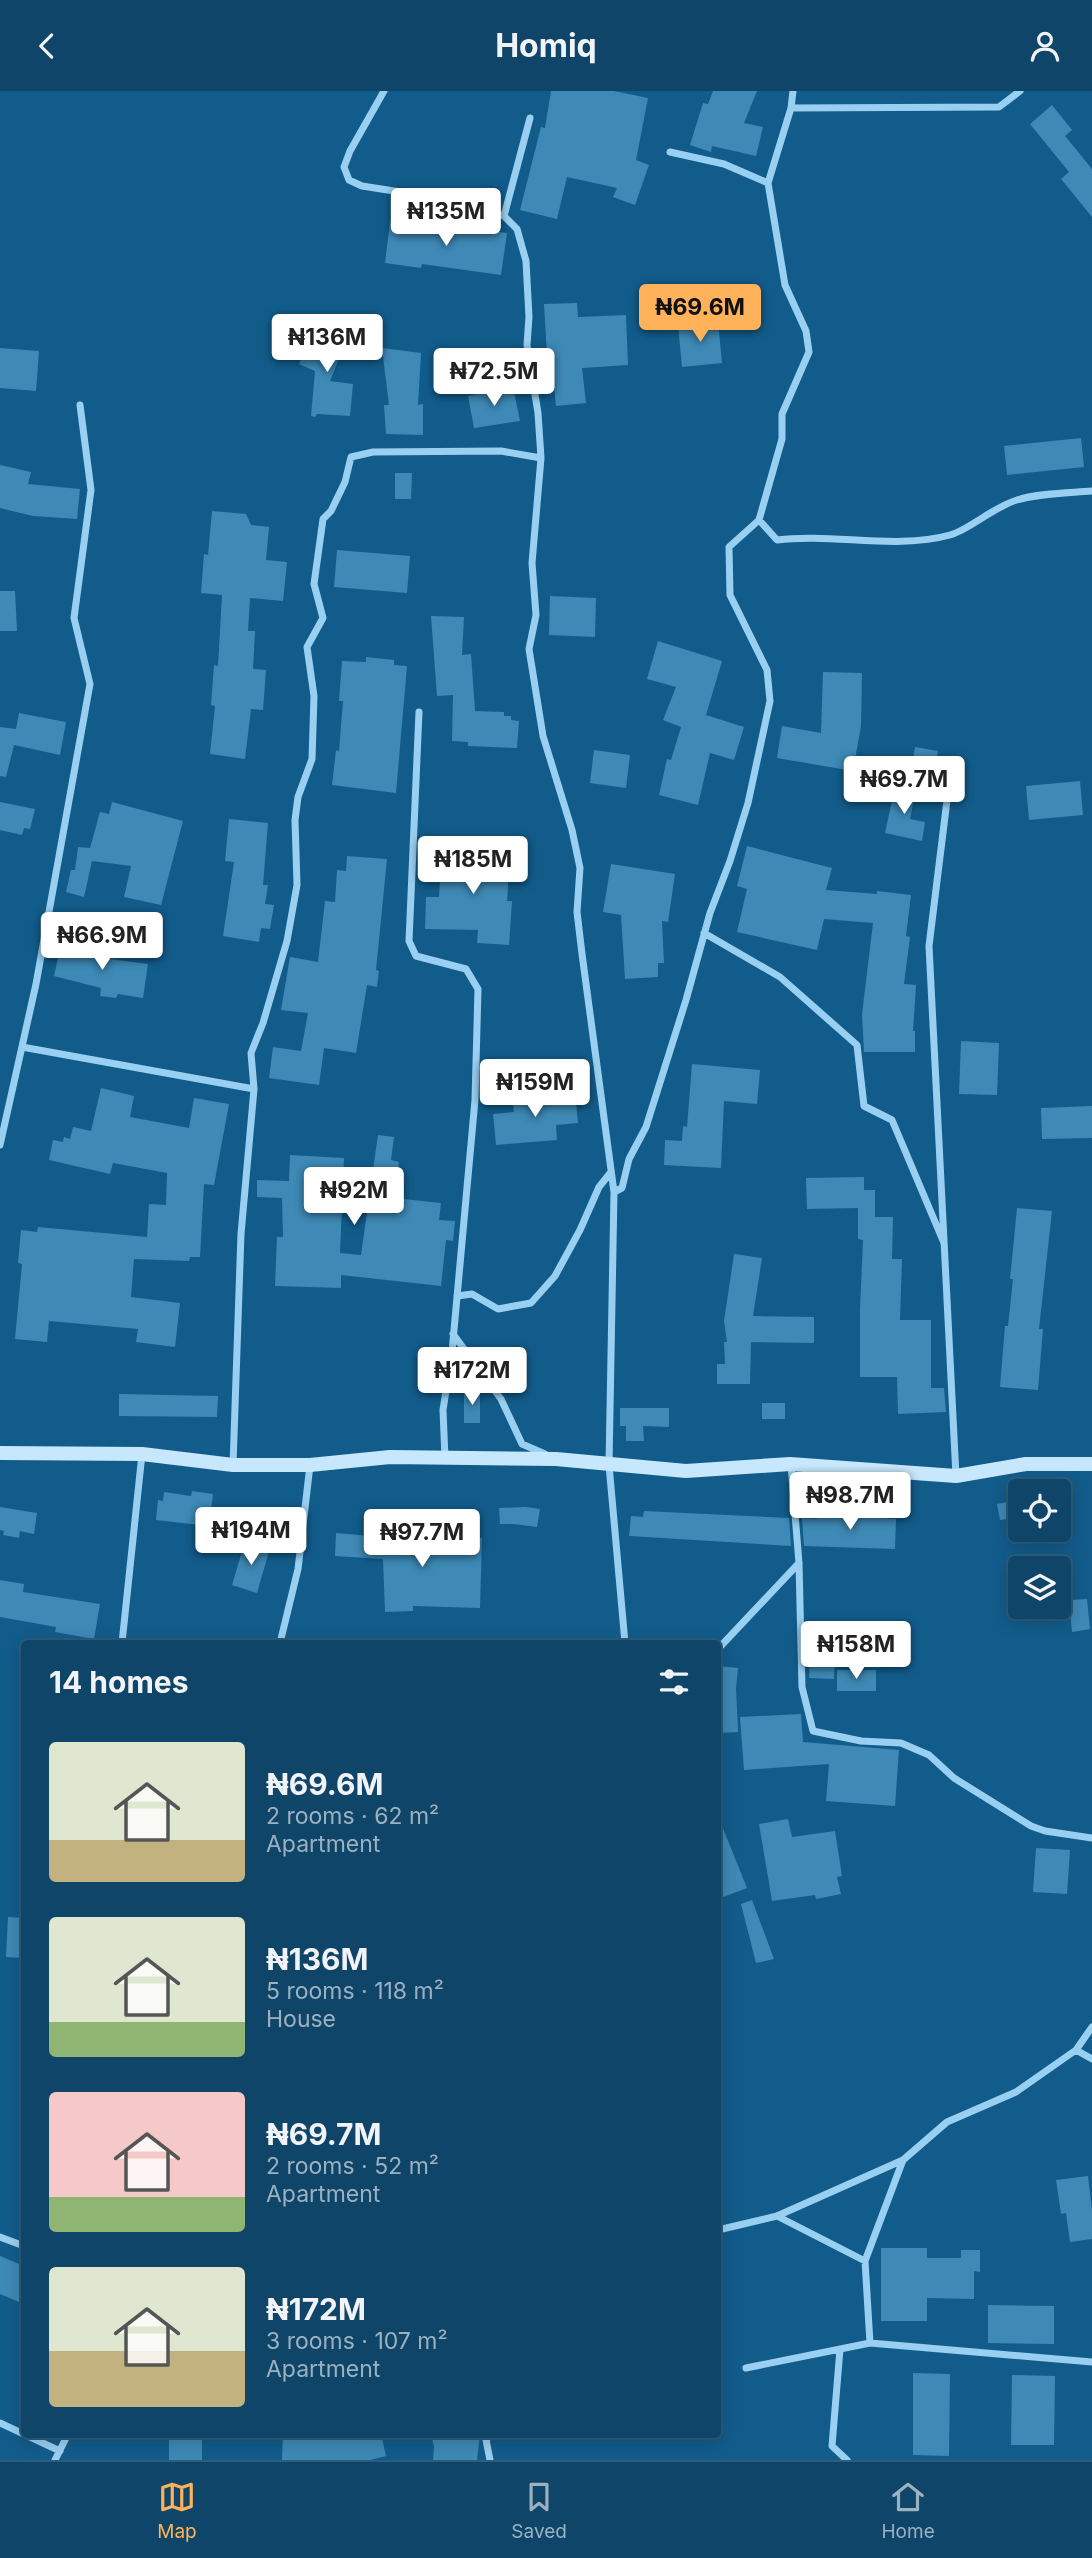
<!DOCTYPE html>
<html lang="en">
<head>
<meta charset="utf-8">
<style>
	body { margin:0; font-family:Inter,sans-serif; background:#1c4f71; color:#f1f3f6; height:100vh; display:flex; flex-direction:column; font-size:26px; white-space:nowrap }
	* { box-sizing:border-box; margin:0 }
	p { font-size:23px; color:#9bb1c0 }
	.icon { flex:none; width:38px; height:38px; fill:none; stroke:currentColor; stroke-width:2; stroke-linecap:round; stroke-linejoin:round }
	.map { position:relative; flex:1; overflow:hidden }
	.side { position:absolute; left:21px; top:1549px; width:700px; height:798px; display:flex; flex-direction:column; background:#0e4568; border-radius:7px; box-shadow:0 4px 18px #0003,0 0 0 2px #2e5d7c }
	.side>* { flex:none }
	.controls { position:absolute; left:1008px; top:1388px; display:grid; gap:14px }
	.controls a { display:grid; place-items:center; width:63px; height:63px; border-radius:7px; background:#0e4568; box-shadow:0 4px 18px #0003,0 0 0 2px #2e5d7c; font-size:35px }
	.price { position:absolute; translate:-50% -60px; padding:0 16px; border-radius:7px; background:#fff; color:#222; font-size:23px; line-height:46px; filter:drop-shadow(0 2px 4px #0008) }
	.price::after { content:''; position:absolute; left:50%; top:42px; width:21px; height:16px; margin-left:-10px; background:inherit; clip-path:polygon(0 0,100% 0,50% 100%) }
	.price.on { background:#ffb259; color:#111 }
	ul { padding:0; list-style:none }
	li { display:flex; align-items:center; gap:21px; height:175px; padding:0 28px }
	li span { display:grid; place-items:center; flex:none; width:196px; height:140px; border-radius:7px; color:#555 }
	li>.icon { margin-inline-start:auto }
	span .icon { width:84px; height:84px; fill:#fffc; stroke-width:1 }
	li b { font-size:30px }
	h2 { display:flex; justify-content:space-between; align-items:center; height:84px; padding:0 28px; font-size:30px }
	header { display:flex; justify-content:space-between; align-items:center; height:91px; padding:0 28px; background:#0e4568; font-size:32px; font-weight:700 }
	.dock { display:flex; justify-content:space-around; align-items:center; height:98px; border-top:2px solid #2e5d7c; background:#0e4568; font-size:19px; color:#9bb1c0 }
	.dock a { display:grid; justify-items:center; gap:4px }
	.dock .on { color:#ffb259 }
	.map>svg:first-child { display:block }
</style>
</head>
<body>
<header><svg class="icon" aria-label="back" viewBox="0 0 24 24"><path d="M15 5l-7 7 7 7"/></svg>Homiq<svg class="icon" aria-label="person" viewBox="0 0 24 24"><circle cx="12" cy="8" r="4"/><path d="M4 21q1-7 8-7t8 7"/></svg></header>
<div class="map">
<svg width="1092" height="2369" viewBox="0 0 1092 2369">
	<rect width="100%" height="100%" fill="#125c8b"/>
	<!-- building -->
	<path fill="#3e89b6" d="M551,0H614L648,7L636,69L649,74L635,114L613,106L617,97L567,86L557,128L520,119L541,36L545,37Z
		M713,0H757L744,32L763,36L756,65L712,55L711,61L690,54L703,12L708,13Z
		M1052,14L1072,39L1065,45L1092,78V126L1061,88L1069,81L1030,33Z
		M390,131L452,139V135L507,142L501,184L422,173L421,177L385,172Z
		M577,212L578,226L626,224L628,274L582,277L586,312L556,315L551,265H547L544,213Z
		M718,230L722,272L682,276L678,234Z
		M315,234L347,248L330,290L353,293L350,325L317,323L315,326L311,325L315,280L299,273Z
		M0,257L39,260L36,300L0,297Z
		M382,257L421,262L418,314L423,313V344L386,343L384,314H389Z
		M513,296L520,330L474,337L468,305Z
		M1081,347L1084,376L1007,384L1004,355Z
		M0,374L31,381L28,393L80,398L77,428L33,425L0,417Z
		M395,382H412L411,408H395Z
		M212,420L246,423L251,434L269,436L266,469L287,471L283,510L250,507L248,540H255L253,578L266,579L263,619L251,618L245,668L210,663L215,615L211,614L214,574L218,575L222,504L201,502L204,463L208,464Z
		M337,459L410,465L407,502L334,496Z
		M0,500H15L17,540H0Z
		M550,505L596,507L595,546L549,544Z
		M431,525L464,526L462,564L471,563L475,620L504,621V625H511V629L519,630L517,657L468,655V651L452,650L453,604L437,605Z
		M658,550L722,570L706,624L744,636L734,669L710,662L698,714L659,704L667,668L671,669L681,636L663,629L676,596L647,588Z
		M366,566L394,569V574L407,575L396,702L332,694L336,659L339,660L343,610H339L342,570L366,571Z
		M823,581L862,582L861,635L853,680L777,667L782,635L821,642Z
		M19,622L66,631L60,664L14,654L6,686L0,685V636L16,638Z
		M915,656L938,660L935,678L912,674Z
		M594,659L630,664L626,697L590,692Z
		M1080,690L1083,724L1029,729L1026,695Z
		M895,695L916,699L910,728L925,731L922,750L885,742Z
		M0,711L35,718L30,738L24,737L22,744L0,739Z
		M112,711L183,730L161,814L124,806L131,775L92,770L84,806L66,801L71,779H75L78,756L90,757L100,721L109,723Z
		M229,728L268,732L263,794H268L265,813L274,814L270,838L261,837L259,851L223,845L234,771L225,770Z
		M747,755L832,777L826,799L877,803V800L911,804L906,845L910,846L904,893L916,894L913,940H915V961H864L862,923L873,832L824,828L817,859L737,841L747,798L737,795Z
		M442,759L510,764L507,810H512L509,854L477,852L478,839L425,838L426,806H439Z
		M347,765L387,768L376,879L379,880L377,896L367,894L356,962L324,957L319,994L269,987L273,956L301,960L308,922L281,919L290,866L318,871L325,810L335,811L337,779L346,780Z
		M611,773L675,783L668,831L662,830L664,872H658V886L625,888L621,824L603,821Z
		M61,853L103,863L102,867L148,873L143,907L118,903L116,907L100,905L101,897L54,885Z
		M961,950L999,952L997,1004L959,1003Z
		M692,973L760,979L757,1013L724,1010L721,1077L664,1074L665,1049L682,1050L683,1035L687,1036Z
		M101,997L134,1005L130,1026L189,1037L194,1007L229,1013L214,1094L204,1093L200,1166H190L189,1170L134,1168L131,1206L180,1212L175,1256L136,1251L138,1238L49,1230L47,1251L15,1248L22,1173L18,1172L21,1139L37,1141L38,1136L147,1146L149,1113L166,1114L167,1082L113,1072L110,1083L49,1069L53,1049L63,1051L64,1046L70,1048L73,1036L91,1040Z
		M575,1001L578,1032L556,1034L557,1049L496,1054L493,1023L514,1021L512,1007Z
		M1092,1015V1047L1042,1048L1041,1017Z
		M378,1044L394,1046L391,1069L399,1071L394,1107L441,1112L439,1129L455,1130L453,1150L446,1149L441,1195L341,1184V1197L275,1195L277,1146H283L282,1107L257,1106V1089L289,1090L290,1064L344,1067L340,1162L361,1164Z
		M864,1086V1099H875V1126H893L892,1168H902L900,1229H931V1297H944L946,1321L898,1323L897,1286H860V1218L863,1149L858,1148V1117L807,1118L806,1087Z
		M1017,1117L1052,1120L1039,1238H1043L1038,1299L1000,1296L1005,1235H1008L1013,1188H1010Z
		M734,1163L762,1167L753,1225L814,1226V1252L751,1251L750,1293H717V1273H725L724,1251H727L724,1230Z
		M464,1301H480V1332H464Z
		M119,1303L218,1305L217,1326L119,1325Z
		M762,1312H785V1328H762Z
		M620,1317H669V1336L643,1335L644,1350H626V1335H620Z
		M192,1400L213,1403L209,1435L156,1429L158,1409L163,1410L164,1401L191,1405Z
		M1020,1409V1426L1000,1429L997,1413Z
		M0,1416L37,1422L34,1443L20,1440L19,1447L3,1444L4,1440L0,1439Z
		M526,1416L540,1418L537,1436L514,1433H500L499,1417Z
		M644,1420L789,1427L791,1455L629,1445L631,1425L643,1426Z
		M817,1423L896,1428L895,1458L804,1455L802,1427L817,1428Z
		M336,1442L370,1445L482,1447L480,1517L413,1515V1520L385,1521L383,1468L335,1465Z
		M245,1450L270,1457L257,1502L232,1494Z
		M0,1489L24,1493L23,1501L100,1513L94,1548L55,1541L56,1536L0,1526Z
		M1087,1508L1090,1538L1072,1541L1069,1509Z
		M810,1565L835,1566L834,1588L809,1587Z
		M718,1575L738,1577L736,1597L738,1641L718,1642Z
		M837,1579H876V1600H837Z
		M801,1623L803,1651L899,1659L895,1715L826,1710L829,1673L744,1679L740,1626Z
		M718,1725L747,1797L718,1808Z
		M788,1728L792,1746L835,1740L842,1785L837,1786L841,1803L816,1808L815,1804L772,1810L759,1733Z
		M1036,1757L1070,1759L1067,1803L1033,1801Z
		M752,1809L774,1868L756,1872L741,1813Z
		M8,1826L24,1827V1867L6,1866Z
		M1088,2085L1092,2119V2148L1070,2151L1066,2122L1061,2123L1056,2089Z
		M881,2157H927V2167H961V2159H980V2181L974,2180V2208L927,2207V2230H881Z
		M0,2165L24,2175V2213L0,2203Z
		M988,2214L1054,2215V2253L988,2252Z
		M913,2282L950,2283L949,2365L913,2364Z
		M1012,2284L1055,2285L1054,2354H1011Z
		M169,2343H202V2369H169Z
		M283,2343H381L386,2365L370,2369H282Z
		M431,2343H480L477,2369H433L434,2356Z"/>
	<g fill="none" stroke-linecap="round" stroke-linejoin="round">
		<!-- street -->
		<path stroke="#99d0f1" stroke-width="7" d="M384,0L350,60L344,76L349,89L362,95L439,107L504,125L517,138L526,170L529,226L527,254L538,322L541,367L532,472L536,524L529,558L543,645L572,739L580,777L577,821L582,863L614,1101
			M791,17L793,0
			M670,61L724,73L768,92
			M504,125L530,27
			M759,429L777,449C833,442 896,459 950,444C969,439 993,416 1017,409C1040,402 1068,402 1092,400
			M419,621L409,850L416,865L466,878L478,898L475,1009L452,1261L443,1319L445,1367
			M949,693L929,855L956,1385
			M704,842L780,886L857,954L864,1015L892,1029L944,1152
			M22,956L254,998
			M0,1054L36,893L90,593L74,527L91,399L80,314
			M457,1205L472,1203L498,1218L531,1212L555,1185L580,1139L599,1096L611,1081
			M453,1243L501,1308L522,1353L545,1363
			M233,1374L241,1143L254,998L251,962L263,932L287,850L297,794L295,729L298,706L312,668L314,605L307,556L323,527L314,493L323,428L331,420L345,391L351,366L373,361L501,360L541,367
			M791,1374L799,1472L802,1596L813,1640L861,1650L901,1652L929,1664L954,1687L1031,1735L1045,1740L1092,1747
			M122,1552L142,1363
			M280,1552L298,1478L310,1374
			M625,1552L609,1374L614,1101L622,1097L629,1068L646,1036L686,909L710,822L730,770L748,712L770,610L767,579L730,504L729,456L759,429L782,348V323L809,261L806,240L785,194L768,92L791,17L999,16L1020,0
			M718,1558L799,1472
			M1076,1959L1092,1936
			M903,2069L865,2170L870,2252L1092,2271
			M777,2125L865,2170
			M718,2139L777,2125L903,2069L947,2031L1016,2001L1076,1959L1092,1968
			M0,2146L24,2155
			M840,2258L832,2355L847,2369
			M746,2277L870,2252
			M0,2332L60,2360
			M55,2369L68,2343
			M490,2369L486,2349L491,2343"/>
		<!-- secondary -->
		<path stroke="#c7e7fc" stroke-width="14" d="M0,1362L142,1363L233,1374H310L390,1366L556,1368L686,1380L790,1373L956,1385L1026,1373H1092"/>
	</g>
</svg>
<div class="controls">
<a><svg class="icon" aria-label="locate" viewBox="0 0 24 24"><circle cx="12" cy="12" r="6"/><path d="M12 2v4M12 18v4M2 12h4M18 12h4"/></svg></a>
<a><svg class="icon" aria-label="layers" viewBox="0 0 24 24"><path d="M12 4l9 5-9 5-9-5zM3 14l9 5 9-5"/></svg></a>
</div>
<b class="price" style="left:446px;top:157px">₦135M</b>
<b class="price on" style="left:700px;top:253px">₦69.6M</b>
<b class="price" style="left:327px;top:283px">₦136M</b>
<b class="price" style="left:494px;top:317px">₦72.5M</b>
<b class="price" style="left:904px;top:725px">₦69.7M</b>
<b class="price" style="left:473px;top:805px">₦185M</b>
<b class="price" style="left:102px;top:881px">₦66.9M</b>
<b class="price" style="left:535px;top:1028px">₦159M</b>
<b class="price" style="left:354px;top:1136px">₦92M</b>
<b class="price" style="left:472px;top:1316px">₦172M</b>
<b class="price" style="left:850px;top:1441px">₦98.7M</b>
<b class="price" style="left:251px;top:1476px">₦194M</b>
<b class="price" style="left:422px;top:1478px">₦97.7M</b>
<b class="price" style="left:856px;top:1590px">₦158M</b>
<section class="side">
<h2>14 homes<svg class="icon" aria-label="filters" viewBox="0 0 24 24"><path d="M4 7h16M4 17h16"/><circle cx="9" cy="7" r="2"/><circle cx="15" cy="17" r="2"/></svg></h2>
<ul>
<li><span style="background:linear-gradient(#dfe7d0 70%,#c2b280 0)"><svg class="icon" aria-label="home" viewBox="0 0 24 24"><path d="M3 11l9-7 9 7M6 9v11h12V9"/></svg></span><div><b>₦69.6M</b><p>2 rooms · 62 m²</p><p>Apartment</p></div></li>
<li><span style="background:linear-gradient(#dfe7d0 75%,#8fb573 0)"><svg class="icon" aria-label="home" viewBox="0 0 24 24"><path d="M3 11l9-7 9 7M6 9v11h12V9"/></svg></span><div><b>₦136M</b><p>5 rooms · 118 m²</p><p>House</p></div></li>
<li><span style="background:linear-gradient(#f6c9c9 75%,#8fb573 0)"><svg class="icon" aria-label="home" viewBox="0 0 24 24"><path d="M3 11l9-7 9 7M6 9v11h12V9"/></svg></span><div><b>₦69.7M</b><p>2 rooms · 52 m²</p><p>Apartment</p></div></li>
<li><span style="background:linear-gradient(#dfe7d0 60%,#c2b280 0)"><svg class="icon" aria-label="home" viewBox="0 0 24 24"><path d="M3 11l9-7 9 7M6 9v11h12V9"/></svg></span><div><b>₦172M</b><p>3 rooms · 107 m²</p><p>Apartment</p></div></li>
</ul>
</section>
</div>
<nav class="dock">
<a class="on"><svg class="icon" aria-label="map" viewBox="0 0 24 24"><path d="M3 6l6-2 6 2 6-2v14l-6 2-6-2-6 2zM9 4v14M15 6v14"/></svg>Map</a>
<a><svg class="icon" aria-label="saved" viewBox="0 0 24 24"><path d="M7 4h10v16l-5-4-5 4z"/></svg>Saved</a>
<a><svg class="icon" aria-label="home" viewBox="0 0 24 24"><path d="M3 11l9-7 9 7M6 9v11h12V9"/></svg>Home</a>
</nav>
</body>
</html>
